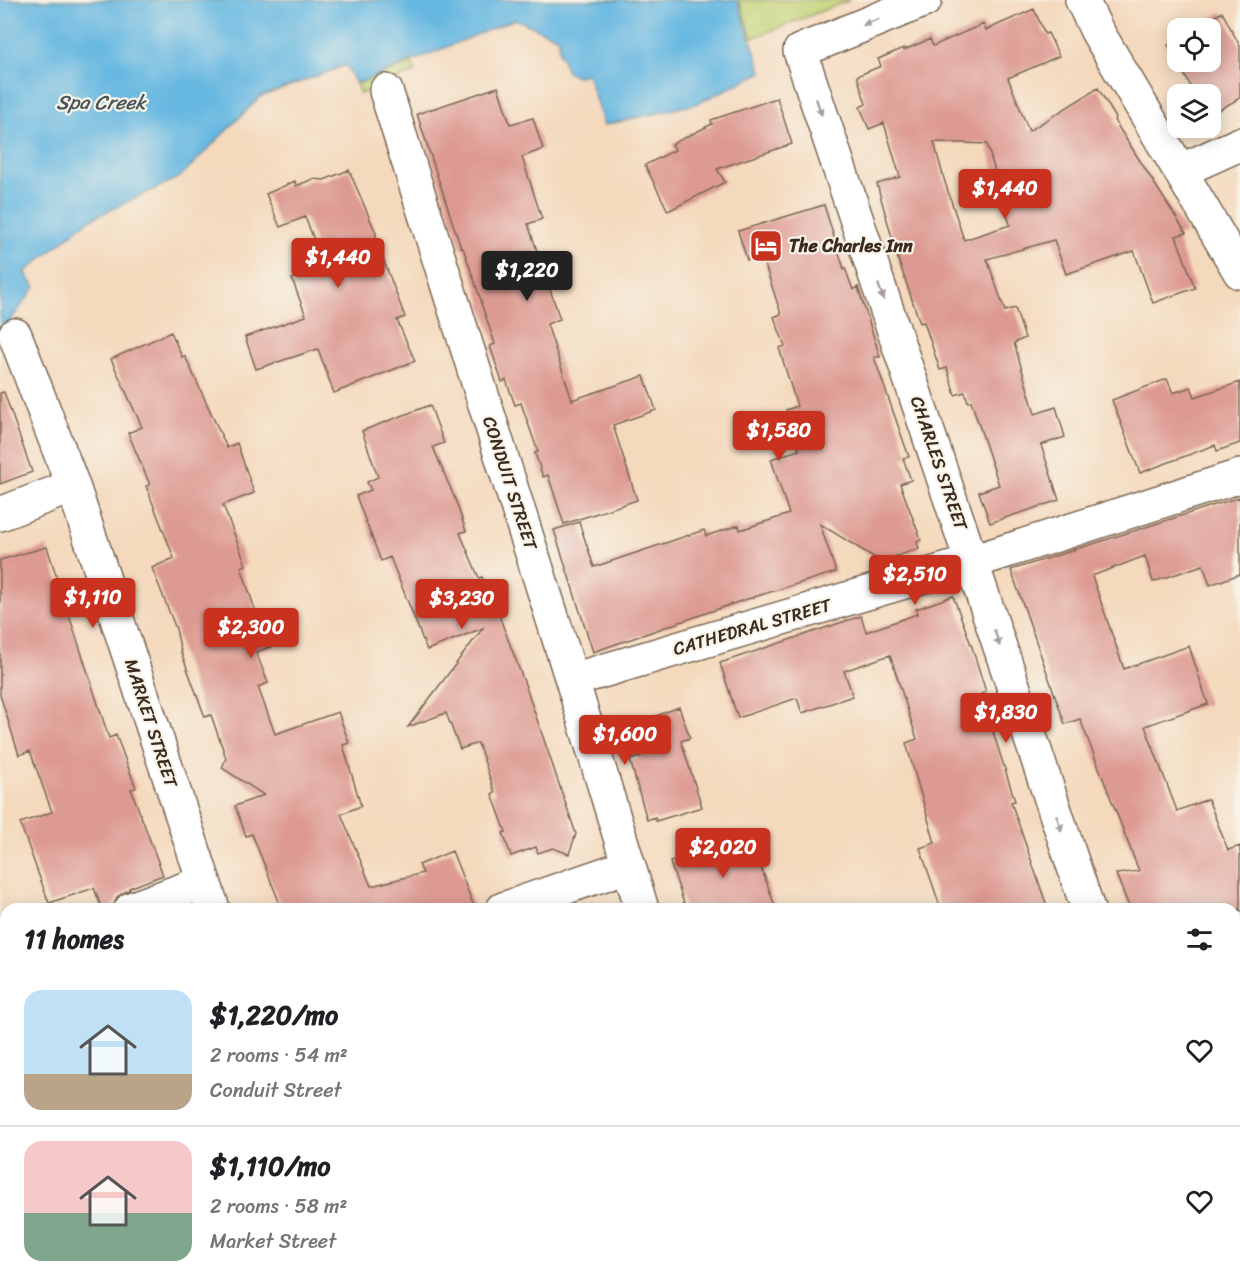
<!DOCTYPE html>
<html lang="en">
<head>
<meta charset="utf-8">
<style>
	body { margin:0; font-family:Sriracha,sans-serif; background:#f2f2f2; color:#202124; height:100vh; display:flex; flex-direction:column; font-size:22px; white-space:nowrap }
	* { box-sizing:border-box; margin:0 }
	p { font-size:20px; color:#757577 }
	.icon { flex:none; width:33px; height:33px; fill:none; stroke:currentColor; stroke-width:2; stroke-linecap:round; stroke-linejoin:round }
	.map { position:relative; flex:1; overflow:hidden }
	.drawer { position:absolute; left:0px; top:903px; width:1240px; height:384px; display:flex; flex-direction:column; background:#fff; border-radius:18px 18px 0 0; box-shadow:0 3px 15px #0003 }
	.drawer>* { flex:none }
	.tools { position:absolute; left:1167px; top:18px; display:grid; gap:12px }
	.tools a { display:grid; place-items:center; width:54px; height:54px; border-radius:12px; background:#fff; box-shadow:0 3px 15px #0003; font-size:30px }
	.price { position:absolute; translate:-50% -51px; padding:0 14px; border-radius:6px; background:#c8321e; color:#fff; font-size:20px; line-height:39px; filter:drop-shadow(0 2px 3px #0008) }
	.price::after { content:''; position:absolute; left:50%; top:36px; width:18px; height:14px; margin-left:-9px; background:inherit; clip-path:polygon(0 0,100% 0,50% 100%) }
	.price.active { background:#222; color:#fff }
	ul { padding:0; list-style:none }
	li { display:flex; align-items:center; gap:18px; height:150px; padding:0 24px }
	li+li { border-top:2px solid #e0e0e0 }
	li span { display:grid; place-items:center; flex:none; width:168px; height:120px; border-radius:18px; color:#555 }
	li>.icon { margin-inline-start:auto }
	span .icon { width:72px; height:72px; fill:#fffc; stroke-width:1 }
	li b { font-size:26px }
	h2 { display:flex; justify-content:space-between; align-items:center; height:72px; padding:0 24px; font-size:26px }
	.map>svg:first-child { display:block }
</style>
</head>
<body>
<div class="map">
<svg width="1240" height="1287" viewBox="0 0 1240 1287">
	<rect width="100%" height="100%" fill="#f7f3e8"/>
	<filter id="ink" filterUnits="userSpaceOnUse"><feTurbulence type="fractalNoise" baseFrequency=".0167" numOctaves="2"/><feDisplacementMap in="SourceGraphic" scale="12" xChannelSelector="R" yChannelSelector="G"/><feConvolveMatrix kernelMatrix="1 2 1 2 8 2 1 2 1" color-interpolation-filters="sRGB"/></filter>
	<filter id="wash" filterUnits="userSpaceOnUse"><feTurbulence type="fractalNoise" baseFrequency=".008" numOctaves="4" result="noise"/><feDisplacementMap in="SourceGraphic" scale="24" xChannelSelector="R" yChannelSelector="G"/><feGaussianBlur stdDeviation="1.35" result="paint"/><feColorMatrix in="noise" values="0 0 0 0 0 0 0 0 0 0 0 0 0 0 0 0 0 1.4 0 .05"/><feComposite in="paint" operator="in"/></filter>
	<g filter="url(#wash)">
		<rect width="100%" height="100%" fill="#f4d9bc"/>
		<!-- green -->
		<path fill="#c2d275" stroke="#7e7e4a" stroke-width="1.5" d="M739,0H850L752,38Z
			M412,63L415,72L360,94L356,84Z"/>
		<!-- water -->
		<path fill="#66b8e1" stroke="#507180" stroke-width="1.5" d="M0,0H737L762,72L696,104L604,125L587,74L577,76L567,72L559,52V38L515,19L356,84L346,65L260,97L180,177L89,220L25,272L35,287L0,335Z"/>
		<g id="blocks">
			<!-- building -->
			<path fill="#dd9a92" fill-rule="evenodd" d="M1034,9L1045,34L1048,33L1059,56L1008,78L1029,131L1098,88L1116,118L1114,120L1186,233L1176,236L1195,288L1153,303L1134,251L1066,274L1054,240L987,259L1005,311L1015,308L1025,338L1014,343L1035,414L1056,407L1065,437L1041,445L1059,500L990,523L979,492L999,485L971,401L968,402L965,392L955,395L947,368L940,370L924,322L920,323L898,259L877,184L900,177L884,123L869,129L860,107L866,104L857,76L881,66L878,59L904,48V50L930,39L933,46L983,24L986,30ZM934,142L987,144L1010,225L964,240L944,179Z
				M1222,12L1240,46V98L1210,115V94H1195L1168,45L1178,39V62H1210V28H1195Z
				M498,87L510,124L533,118L543,149L522,157L542,219L528,224L560,319L547,324L572,400L644,376L656,410L613,425L637,500L564,524L548,475L543,477L535,453L538,452L521,403L515,405L506,380L502,382L490,346L495,344L481,303H482L463,248H461L417,114Z
				M777,98L792,144L717,169L725,182L668,211L645,165L675,150L672,144L712,124L711,120Z
				M349,170L376,233V240L405,317L397,320L415,361L334,393L318,349L256,369L245,337L306,316L292,279L296,277L295,273L323,262L305,217L280,227L266,194L295,181L296,186L313,179L324,180Z
				M824,205L844,269L845,268L853,290L858,287L880,357H874L909,457L903,458L911,480L900,484L921,540L917,542L919,549L880,561L820,524L836,572L741,601L593,652L554,530L579,522L594,567L704,530L706,536L739,525L740,530L789,514L771,459L799,450L786,410L797,406L779,348L785,346L774,317L781,314L762,256L747,260L738,231Z
				M171,332L182,357L185,356L227,448L237,443L254,493L223,505L246,565L241,567L260,625L270,622L278,644L256,652L268,683L258,687L275,734L338,712L349,743L343,745L361,806L341,814L371,886L423,873L419,865L452,851L475,909H282L252,834L246,836L235,806L264,795L222,768L226,758L211,715L205,717L181,652L176,629L152,568L174,558L146,486L150,485L128,433L142,427L111,359Z
				M1167,379L1173,393L1191,387L1195,397L1240,382V443L1217,451L1215,445L1140,473L1112,400Z
				M4,392L32,472L0,484V393Z
				M430,405L444,443L433,447L455,499L466,531L460,533L479,578L482,577L497,610L526,687L576,834L569,854L553,848L538,853L536,847L511,856L503,833L506,832L492,794L495,793L478,743L460,749L446,713L408,727L483,628L427,650L390,557L381,561L356,496L371,490L367,482L378,477L362,431Z
				M1240,497V574L1210,585L1203,565L1153,582L1145,556L1092,576L1124,669L1189,646L1208,704L1145,726L1177,811L1208,799L1228,850L1240,846V909H1130L1116,874L1139,871L1080,719L1065,724L1011,570Z
				M47,547L109,738L116,735L136,788L131,789L163,875L129,888L130,889L117,897L113,908L110,909H102L94,888L49,903L20,823L52,812L30,751L19,755L0,695V560Z
				M953,596L972,647L986,692L981,694L1015,801L1011,802L1048,909H941L920,848L935,843L906,743L917,739L890,655L844,671L853,696L802,713L797,698L738,718L720,663L861,616L866,632L917,614L916,609Z
				M679,707L690,738L681,741L702,807L656,821L655,817L647,820L630,760L641,757L630,726Z
				M745,835L755,866L760,864L776,909H686L670,862Z"/>
		</g>
	</g>
	<g filter="url(#ink)">
		<use href="#blocks" fill-opacity="0" stroke="#7c6755" stroke-width="1.5"/>
		<g fill="none" stroke-linecap="round" stroke-linejoin="round">
			<defs>
				<path id="street" d="M925,0L800,51L1088,909
					M1082,0L1097,31L1240,272
					M386,91L572,680L642,909
					M1180,171L1240,144
					M15,335L73,486L213,909
					M0,514L73,486
					M572,680L972,562L1240,476
					M131,909L204,882
					M503,909L628,866
					M1234,930L1240,928
					M0,957L6,955
					M341,1281L344,1287
					M765,1281L767,1287
					M1213,1281L1215,1287"/>
			</defs>
			<!-- street casing -->
			<use href="#street" stroke="#7c6755" stroke-width="36"/>
			<!-- street -->
			<use href="#street" stroke="#fff" stroke-width="33"/>
		</g>
		<!-- one-way arrows -->
		<defs><path id="oneway-solid" d="M-6-.8H1V-3.2L6.5 0L1 3.2V.8H-6Z" transform="scale(1.5)"/></defs>
		<g fill="#a79f9a">
			<use href="#oneway-solid" transform="translate(871 22) rotate(158)"/>
			<use href="#oneway-solid" transform="translate(819 107) rotate(71)"/>
			<use href="#oneway-solid" transform="translate(881 292) rotate(71)"/>
			<use href="#oneway-solid" transform="translate(997 638) rotate(72)"/>
			<use href="#oneway-solid" transform="translate(1059 823) rotate(72)"/>
		</g>
	</g>
	<!-- icons -->
	<defs>
		<symbol id="hotel-square" viewBox="-11 -11 22 22"><rect x="-9" y="-9" width="18" height="18" rx="4" fill="#c8321e" stroke="#f7f3e8"/><path d="M-6-4.5h1.5V1H6V5H4.5V3h-9V5H-6ZM-4 0a1.8 1.8 0 1 1 3.6 0ZM.5 0V-2.5h3Q6-2.5 6 0Z" fill="#fff"/></symbol>
	</defs>
	<g fill-rule="evenodd">
		<use href="#hotel-square" x="747" y="227" width="38" height="38"/>
	</g>
	<g text-anchor="middle" dominant-baseline="central" stroke-width="4.5" stroke-linejoin="round" paint-order="stroke">
		<!-- poi labels -->
		<g font-size="18" font-weight="bold" fill="#3b2a1e" stroke="#f7f3e8" text-anchor="start">
			<text x="789" y="246">The Charles Inn</text>
		</g>
		<!-- street labels -->
		<g font-size="18" fill="#3b2a1e" stroke="#f7f3e8">
			<text transform="translate(939 463) rotate(71)">CHARLES STREET</text>
			<text transform="translate(510 483) rotate(72)">CONDUIT STREET</text>
			<text transform="translate(752 627) rotate(-16)">CATHEDRAL STREET</text>
			<text transform="translate(151 723) rotate(72)">MARKET STREET</text>
		</g>
		<!-- water labels -->
		<g font-size="20" font-style="italic" fill="#485558" stroke="#f7f3e8">
			<text x="101" y="102">Spa Creek</text>
		</g>
	</g>
</svg>
<div class="tools">
<a><svg class="icon" aria-label="locate" viewBox="0 0 24 24"><circle cx="12" cy="12" r="6"/><path d="M12 2v4M12 18v4M2 12h4M18 12h4"/></svg></a>
<a><svg class="icon" aria-label="layers" viewBox="0 0 24 24"><path d="M12 4l9 5-9 5-9-5zM3 14l9 5 9-5"/></svg></a>
</div>
<b class="price" style="left:1005px;top:220px">$1,440</b>
<b class="price" style="left:338px;top:289px">$1,440</b>
<b class="price active" style="left:527px;top:302px">$1,220</b>
<b class="price" style="left:779px;top:462px">$1,580</b>
<b class="price" style="left:915px;top:606px">$2,510</b>
<b class="price" style="left:93px;top:629px">$1,110</b>
<b class="price" style="left:462px;top:630px">$3,230</b>
<b class="price" style="left:251px;top:659px">$2,300</b>
<b class="price" style="left:1006px;top:744px">$1,830</b>
<b class="price" style="left:625px;top:766px">$1,600</b>
<b class="price" style="left:723px;top:879px">$2,020</b>
<section class="drawer">
<h2>11 homes<svg class="icon" aria-label="filters" viewBox="0 0 24 24"><path d="M4 7h16M4 17h16"/><circle cx="9" cy="7" r="2"/><circle cx="15" cy="17" r="2"/></svg></h2>
<ul>
<li><span style="background:linear-gradient(#bfe0f5 70%,#b9a48a 0)"><svg class="icon" aria-label="home" viewBox="0 0 24 24"><path d="M3 11l9-7 9 7M6 9v11h12V9"/></svg></span><div><b>$1,220/mo</b><p>2 rooms · 54 m²</p><p>Conduit Street</p></div><svg class="icon" aria-label="heart" viewBox="0 0 24 24"><path d="M12 20l-8-8c-3-5 5-10 8-4 3-6 11-1 8 4z"/></svg></li>
<li><span style="background:linear-gradient(#f6c9c9 60%,#7fa58c 0)"><svg class="icon" aria-label="home" viewBox="0 0 24 24"><path d="M3 11l9-7 9 7M6 9v11h12V9"/></svg></span><div><b>$1,110/mo</b><p>2 rooms · 58 m²</p><p>Market Street</p></div><svg class="icon" aria-label="heart" viewBox="0 0 24 24"><path d="M12 20l-8-8c-3-5 5-10 8-4 3-6 11-1 8 4z"/></svg></li>
</ul>
</section>
</div>
</body>
</html>
